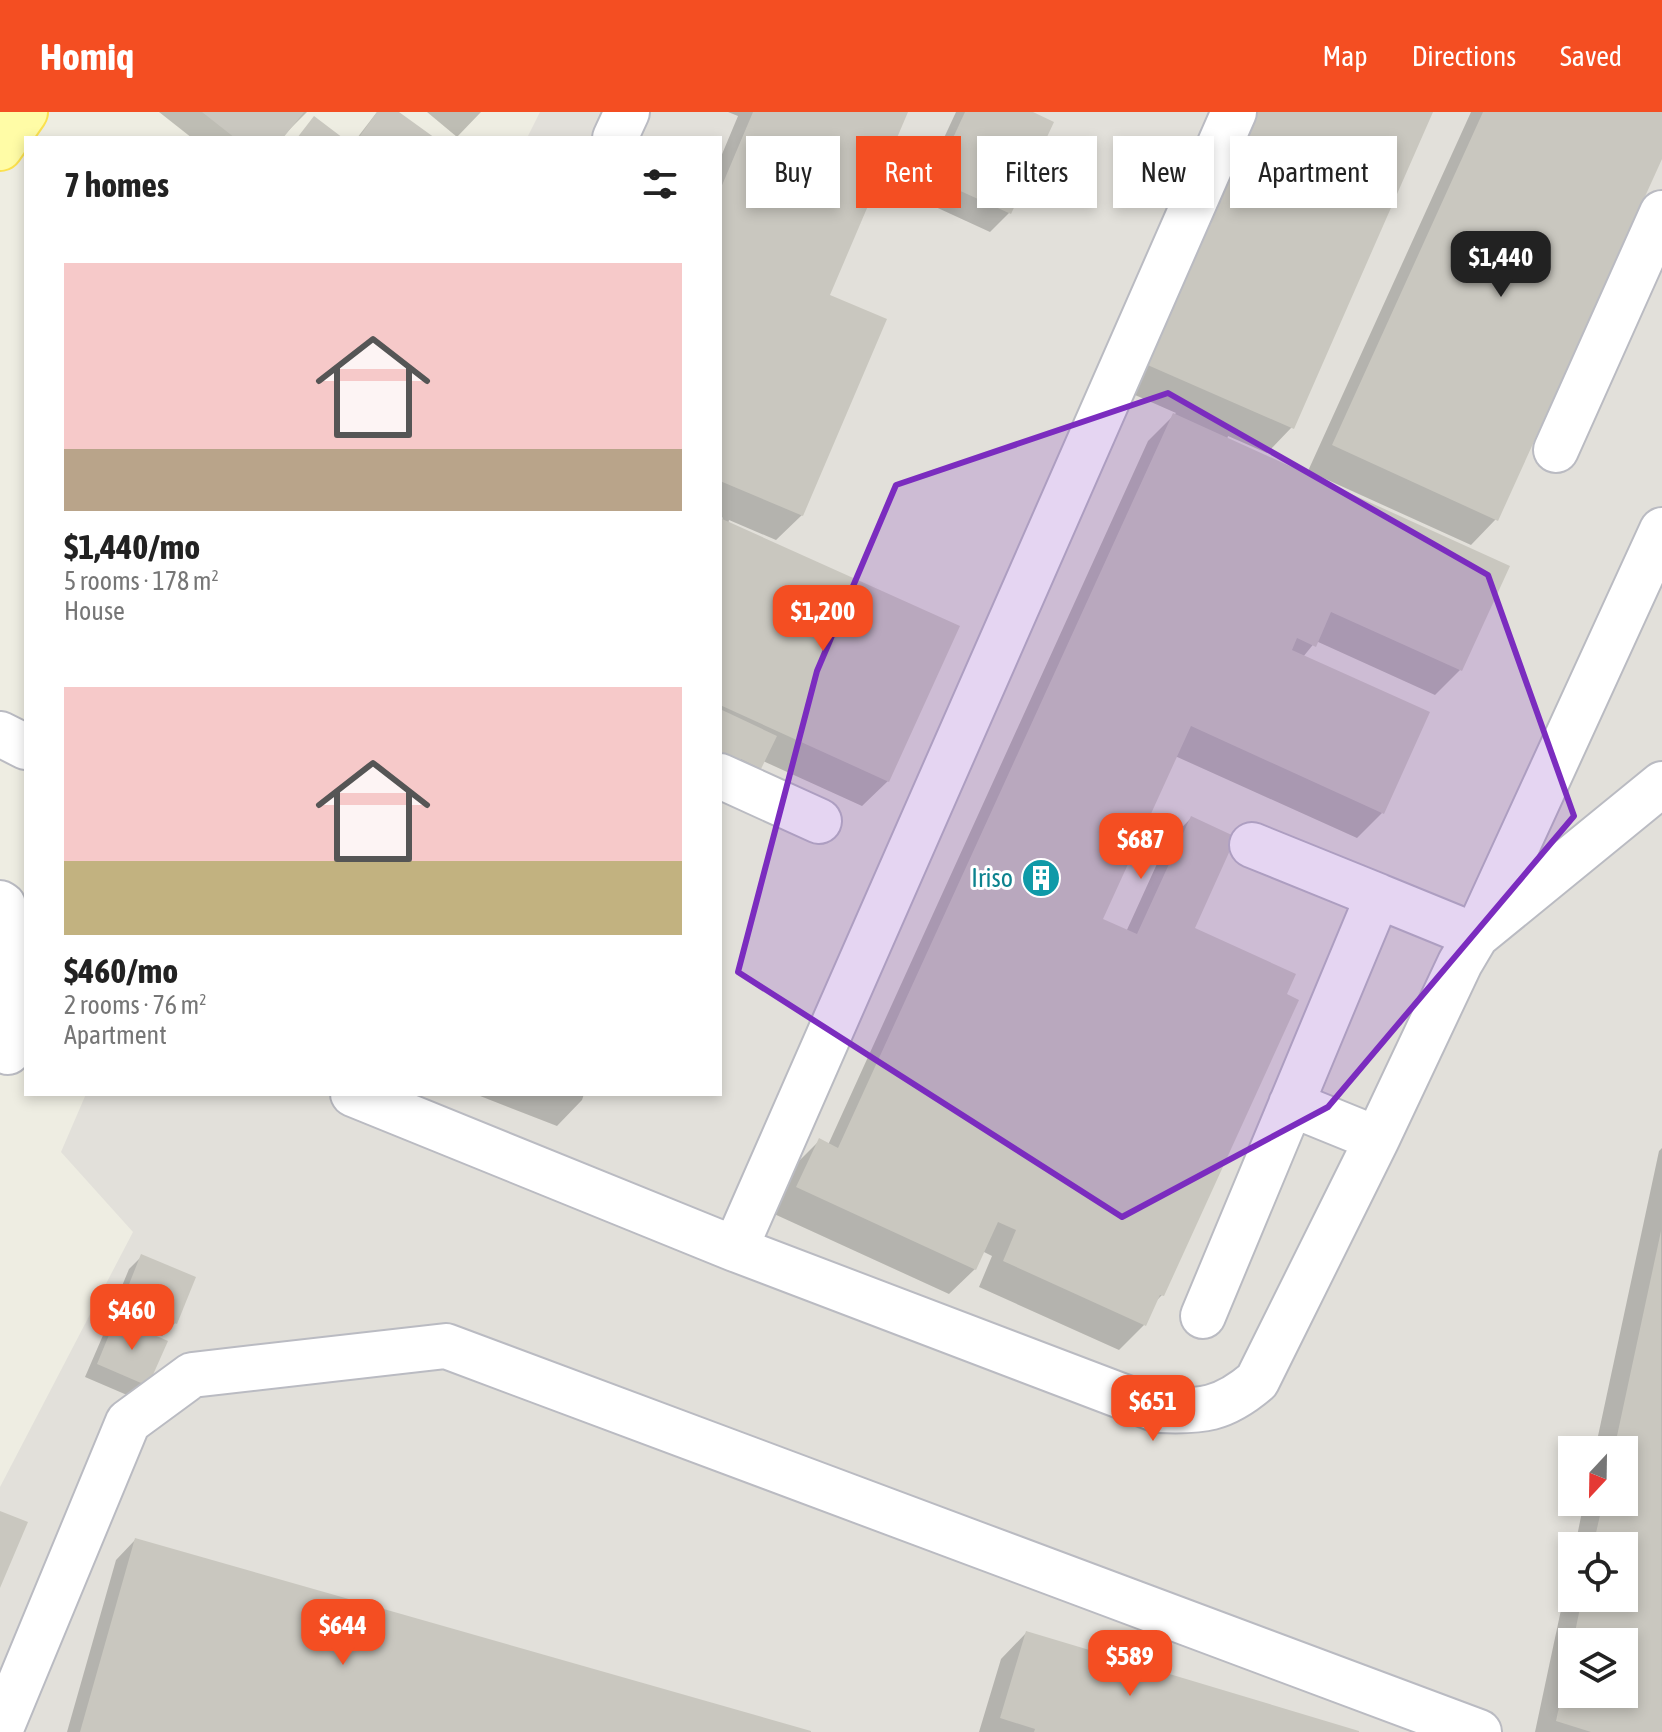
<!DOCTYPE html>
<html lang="en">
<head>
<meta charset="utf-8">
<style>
	body { margin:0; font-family:"Asap Condensed",sans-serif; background:#f6f6f6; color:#222; height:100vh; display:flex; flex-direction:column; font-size:30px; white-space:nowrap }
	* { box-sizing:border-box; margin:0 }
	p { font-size:26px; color:#767676 }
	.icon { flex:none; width:44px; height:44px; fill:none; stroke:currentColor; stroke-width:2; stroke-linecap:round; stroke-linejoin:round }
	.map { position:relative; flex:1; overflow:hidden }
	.drawer { position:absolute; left:24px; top:24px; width:698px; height:960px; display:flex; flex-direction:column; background:#fff; border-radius:0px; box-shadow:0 4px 12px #0003 }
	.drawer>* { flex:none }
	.hud { position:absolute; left:746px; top:24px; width:760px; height:72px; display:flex; gap:16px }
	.needle { width:52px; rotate:202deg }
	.buttons { position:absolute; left:1558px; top:1324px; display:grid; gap:16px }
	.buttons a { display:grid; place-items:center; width:80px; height:80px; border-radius:0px; background:#fff; box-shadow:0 4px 12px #0003; font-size:40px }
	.price { position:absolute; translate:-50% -68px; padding:0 18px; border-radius:16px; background:#f44e22; color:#fff; font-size:26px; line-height:52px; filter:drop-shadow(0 2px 4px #0008) }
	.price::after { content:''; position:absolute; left:50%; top:48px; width:24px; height:18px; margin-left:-12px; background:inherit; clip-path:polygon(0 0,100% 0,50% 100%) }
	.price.selected { background:#222; color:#fff }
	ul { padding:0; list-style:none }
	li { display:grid; align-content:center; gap:16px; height:424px; padding:0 40px }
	li span { display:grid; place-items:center; height:248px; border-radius:0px; color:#555 }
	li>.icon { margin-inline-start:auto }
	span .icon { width:144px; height:144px; fill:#fffc; stroke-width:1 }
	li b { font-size:34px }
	h2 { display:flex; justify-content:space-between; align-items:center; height:96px; padding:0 40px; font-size:34px }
	.pill { padding:0 28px; border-radius:0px; background:#fff; box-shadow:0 4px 12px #0003; font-size:28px; line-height:72px }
	.pill.selected { background:#f44e22; color:#fff }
	header { display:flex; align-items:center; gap:48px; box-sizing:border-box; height:112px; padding:0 40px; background:#f44e22; color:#fff }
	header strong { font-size:38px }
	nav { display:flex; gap:44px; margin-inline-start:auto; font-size:28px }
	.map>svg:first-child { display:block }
</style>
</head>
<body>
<header>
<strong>Homiq</strong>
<nav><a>Map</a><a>Directions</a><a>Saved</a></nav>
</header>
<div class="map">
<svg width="1662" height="1620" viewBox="0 0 1662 1620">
	<rect width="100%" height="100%" fill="#eeede2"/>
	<!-- industrial -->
	<path fill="#e2e0da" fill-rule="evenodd" d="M540,0H1662V1620H0V1375L133,1120L61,1040L86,982H720V26H527ZM1572,1338H1624V1390H1572ZM1572,1434H1624V1486H1572ZM1572,1530H1624V1582H1572Z"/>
	<!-- shadow -->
	<path fill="#0003" fill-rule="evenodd" d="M159,0H307L281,26H192Z
		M377,0H395L432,26H357Z
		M427,0H481L457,25Z
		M728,0H906L828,185L802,403L776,428L729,408L728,412L888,669L862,694L763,649L760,656L741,675L720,677V409L723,406L720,404V47L738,4Z
		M956,0H1028L1010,100L990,120L916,86Z
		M1431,0L1292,315L1267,341L1228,324L1227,327L1460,558L1435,583L1316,529L1303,545L1382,701L1357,726L1175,644L1100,808L1126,820L1166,732L1191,706L1193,817L1162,1183L1153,1192L1144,1213L1119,1238L979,1175L992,1144L982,1139L975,1157L949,1182L772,1101L794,1054L819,1029L828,1033L1148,329L1176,301L1119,276Z
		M1471,0H1662V42L1496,407L1471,433L1308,359Z
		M475,982H584L582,988L557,1014Z
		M1662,1036V1620H1535L1572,1446V1486H1624V1434H1575L1584,1390H1624V1338H1595L1659,1039ZM1572,1530H1624V1582H1572Z
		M141,1145L175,1211L162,1224L148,1218L146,1221L147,1273L134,1286L85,1265L104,1221L119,1206L110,1203L129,1157Z
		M135,1428L807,1620H67L116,1448Z
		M1026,1521L1354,1620H979L1001,1547Z"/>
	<!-- building -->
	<path fill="#c9c7bf" d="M202,0H304L283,26H235Z
		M377,0H399L435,26H363L360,24Z
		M753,0H908L830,183L887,207L803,404L720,369V78Z
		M965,0H1033L1054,10L1011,102L934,67Z
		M1253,0H1433L1294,317L1143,251Z
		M1483,0H1662V47L1498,409L1332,333Z
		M314,4L343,26H297Z
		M1173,301L1510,454L1462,559L1331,500L1316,535L1297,526L1292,538L1430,600L1384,702L1191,614L1103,807L1137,822L1191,704L1236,725L1195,816L1296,862L1287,882L1299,888L1164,1184L1160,1183L1146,1214L1003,1149L1016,1118L998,1110L976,1158L796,1075L819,1026L838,1036Z
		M720,406L960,514L889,670L720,593Z
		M720,597L777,624L761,657L741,647L731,668L720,663Z
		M1661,1119L1662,1620H1591L1556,1609L1571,1541L1572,1582H1624V1530H1573L1582,1486H1624V1434H1593L1603,1390H1624V1338H1614Z
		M141,1142L196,1165L177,1212L122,1190Z
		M116,1206L168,1229L148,1274L97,1252Z
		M0,1399L28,1410L0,1476Z
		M135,1426L811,1619V1620H80Z
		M1026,1519L1359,1619V1620H1034L1035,1617L1000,1606Z"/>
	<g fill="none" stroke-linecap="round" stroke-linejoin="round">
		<defs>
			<path id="minor" d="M615,26L627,0
				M1556,338L1662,101
				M0,622L26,635
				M720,664L819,709
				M1252,733L1378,784
				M0,791L3,793L8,830V940
				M353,982L735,1137L1158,1298C1202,1300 1223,1298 1257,1269L1377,1027L1460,851L1476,824L1662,672
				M1291,992L1377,1027
				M735,1137L1234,0
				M1203,1204L1378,784L1476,824L1662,418
				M0,1619L128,1310L192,1263L446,1234L1479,1620"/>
			<path id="major" d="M0,36L25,0"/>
		</defs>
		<!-- minor casing -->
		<use href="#minor" stroke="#babbc2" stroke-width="48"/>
		<!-- major casing -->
		<use href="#major" stroke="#fbe14f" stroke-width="48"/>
		<!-- minor -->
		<use href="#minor" stroke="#fff" stroke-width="44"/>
		<!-- major -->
		<use href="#major" stroke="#fffca6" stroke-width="44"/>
	</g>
	<!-- marked area -->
	<path fill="#7b2cbf" fill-opacity="0.2" stroke="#7b2cbf" stroke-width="6" stroke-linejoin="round" d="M1168,281L1488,463L1574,704L1328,995L1122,1105L738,860L817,559L896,373Z"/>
	<!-- icons -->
	<defs>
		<symbol id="building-disc" viewBox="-11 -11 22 22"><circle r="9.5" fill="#0f9aa8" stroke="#fff"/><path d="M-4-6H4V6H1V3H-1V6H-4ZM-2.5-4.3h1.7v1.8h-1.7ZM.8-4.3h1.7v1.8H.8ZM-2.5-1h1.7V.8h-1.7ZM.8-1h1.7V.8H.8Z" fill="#fff"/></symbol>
	</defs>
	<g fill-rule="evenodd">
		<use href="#building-disc" x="1019" y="744" width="44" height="44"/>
	</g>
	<g text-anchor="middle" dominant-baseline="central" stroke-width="6" stroke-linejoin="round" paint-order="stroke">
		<!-- culture labels -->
		<g font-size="26" fill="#0d838f" stroke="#fff" text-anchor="end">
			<text x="1013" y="766">Iriso</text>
		</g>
	</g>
</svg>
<div class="buttons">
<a><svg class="needle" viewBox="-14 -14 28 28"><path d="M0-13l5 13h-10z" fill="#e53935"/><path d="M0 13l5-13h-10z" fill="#767676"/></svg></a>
<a><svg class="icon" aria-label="locate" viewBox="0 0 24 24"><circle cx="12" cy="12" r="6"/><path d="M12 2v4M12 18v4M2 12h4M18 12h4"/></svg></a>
<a><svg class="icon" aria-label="layers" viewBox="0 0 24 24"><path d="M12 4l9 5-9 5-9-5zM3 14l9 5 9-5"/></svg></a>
</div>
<b class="price selected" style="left:1501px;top:187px">$1,440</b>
<b class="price" style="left:823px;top:541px">$1,200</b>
<b class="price" style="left:1141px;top:769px">$687</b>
<b class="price" style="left:132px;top:1240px">$460</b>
<b class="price" style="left:1153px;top:1331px">$651</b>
<b class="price" style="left:343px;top:1555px">$644</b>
<b class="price" style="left:1130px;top:1586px">$589</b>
<div class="hud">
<a class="pill">Buy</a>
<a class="pill selected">Rent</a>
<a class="pill">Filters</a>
<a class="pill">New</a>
<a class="pill">Apartment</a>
</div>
<section class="drawer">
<h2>7 homes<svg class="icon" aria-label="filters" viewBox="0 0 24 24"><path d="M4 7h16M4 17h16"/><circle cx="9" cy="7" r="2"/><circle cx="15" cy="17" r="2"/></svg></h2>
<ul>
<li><span style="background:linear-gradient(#f6c9c9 75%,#b9a48a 0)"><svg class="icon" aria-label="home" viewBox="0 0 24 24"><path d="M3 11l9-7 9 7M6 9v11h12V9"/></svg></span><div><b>$1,440/mo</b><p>5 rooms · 178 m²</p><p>House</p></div></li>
<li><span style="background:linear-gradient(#f6c9c9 70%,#c2b280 0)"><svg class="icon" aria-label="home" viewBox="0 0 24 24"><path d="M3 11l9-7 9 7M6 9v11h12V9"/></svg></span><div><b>$460/mo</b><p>2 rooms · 76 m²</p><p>Apartment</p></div></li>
</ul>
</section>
</div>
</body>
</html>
